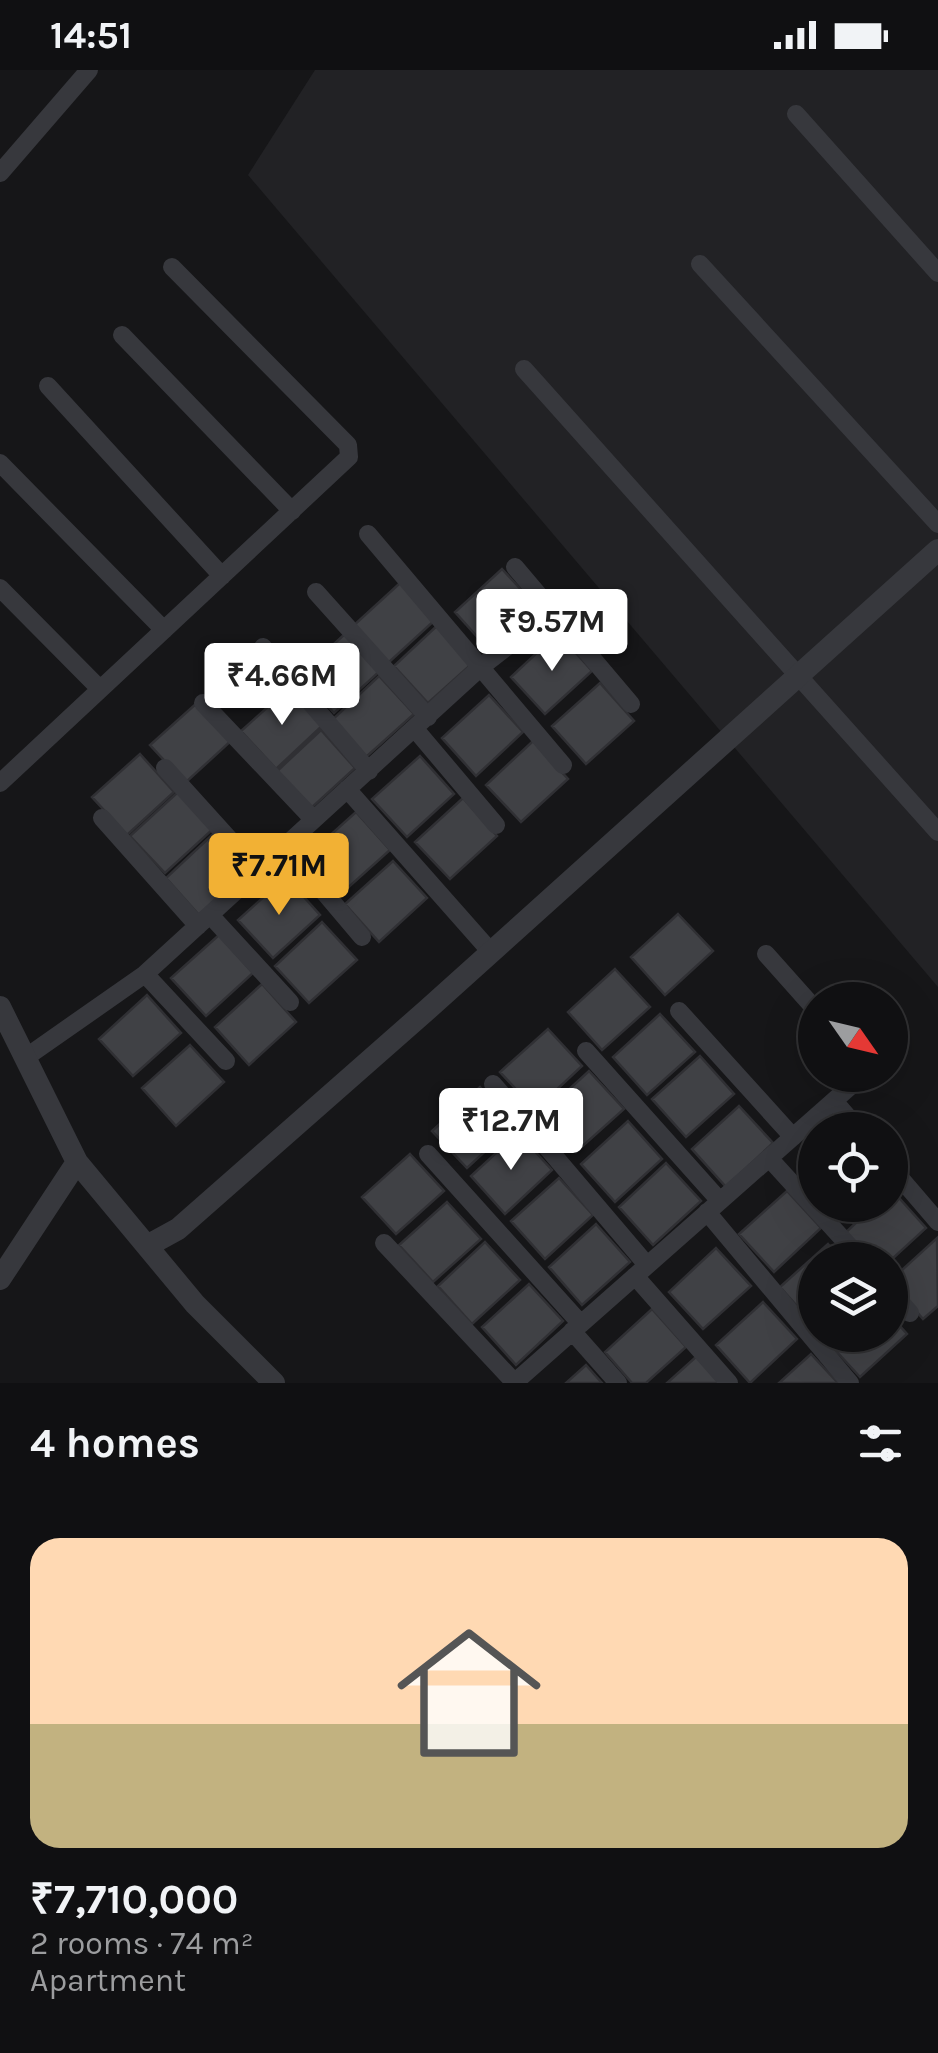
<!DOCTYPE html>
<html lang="en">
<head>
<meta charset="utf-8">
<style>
	body { margin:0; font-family:Karla,sans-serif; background:#1e1e20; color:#f1f3f6; height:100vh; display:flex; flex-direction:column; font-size:38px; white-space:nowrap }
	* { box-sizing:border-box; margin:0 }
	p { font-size:32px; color:#9c9d9f }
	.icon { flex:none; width:55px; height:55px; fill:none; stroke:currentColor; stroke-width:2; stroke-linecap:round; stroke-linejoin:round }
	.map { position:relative; height:1313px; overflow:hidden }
	.details { display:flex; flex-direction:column; background:#101012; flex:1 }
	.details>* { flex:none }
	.needle { width:65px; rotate:124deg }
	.fabs { position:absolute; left:798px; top:912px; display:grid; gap:20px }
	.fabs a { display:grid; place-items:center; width:110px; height:110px; border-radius:50%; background:#101012; box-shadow:0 10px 40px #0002,0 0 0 2px #303032; font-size:50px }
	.price { position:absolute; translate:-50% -85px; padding:0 22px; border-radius:10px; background:#fff; color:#222; font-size:32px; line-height:65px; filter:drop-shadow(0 2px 5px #0008) }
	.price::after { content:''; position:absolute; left:50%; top:60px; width:30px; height:22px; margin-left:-15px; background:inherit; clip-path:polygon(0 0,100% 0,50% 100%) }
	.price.active { background:#f2b134; color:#111 }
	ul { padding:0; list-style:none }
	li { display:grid; align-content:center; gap:20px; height:530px; padding:0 30px }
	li+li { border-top:2px solid #303032 }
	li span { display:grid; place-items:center; height:310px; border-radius:30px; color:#555 }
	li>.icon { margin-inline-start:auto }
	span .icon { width:180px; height:180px; fill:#fffc; stroke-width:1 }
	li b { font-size:42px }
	h2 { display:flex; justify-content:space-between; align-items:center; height:120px; padding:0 30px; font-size:42px }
	.status { display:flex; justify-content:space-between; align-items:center; height:70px; padding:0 50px; background:#101012; direction:ltr }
	.status svg { height:28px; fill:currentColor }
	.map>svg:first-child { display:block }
</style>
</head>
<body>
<div class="status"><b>14:51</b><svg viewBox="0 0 49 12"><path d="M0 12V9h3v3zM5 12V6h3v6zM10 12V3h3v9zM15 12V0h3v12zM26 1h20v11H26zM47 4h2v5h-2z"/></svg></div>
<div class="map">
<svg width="938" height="1313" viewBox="0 0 938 1313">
	<rect width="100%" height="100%" fill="#161618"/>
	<!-- built -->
	<path fill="#222225" d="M315,0H938V917L248,105Z"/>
	<!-- building -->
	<path fill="#404145" stroke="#303034" stroke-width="2.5" d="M502,499L537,537L489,580L455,542Z
		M400,513L435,550L387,594L353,556Z
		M441,552L476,590L428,633L394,596Z
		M347,562L381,600L334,643L300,605Z
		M558,563L592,601L545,644L511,607Z
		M379,606L414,644L366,687L332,650Z
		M600,613L634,651L586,694L552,656Z
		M289,618L323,655L276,699L241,661Z
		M489,625L523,662L476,706L442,668Z
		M198,632L232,670L185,713L150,675Z
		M321,660L355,698L308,741L274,704Z
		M533,671L568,709L521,752L486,715Z
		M140,684L174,722L127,765L92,727Z
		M420,686L454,724L407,767L372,729Z
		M178,722L212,760L165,803L130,766Z
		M463,728L497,766L450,809L415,772Z
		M356,742L390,780L342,823L308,785Z
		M213,764L247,802L199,845L166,808Z
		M393,791L427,828L379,872L345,834Z
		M286,807L320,845L273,888L238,850Z
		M678,844L713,881L665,925L631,887Z
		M322,852L357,890L309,933L275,896Z
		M219,865L253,903L206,946L171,908Z
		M615,899L650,937L602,980L568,942Z
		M262,914L296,952L249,995L215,957Z
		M147,925L181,963L133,1006L99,969Z
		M660,944L695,982L647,1025L613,987Z
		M548,959L582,996L535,1040L500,1002Z
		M190,975L224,1012L176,1056L142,1018Z
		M700,986L734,1024L686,1067L652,1029Z
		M589,1001L624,1039L576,1082L542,1044Z
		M480,1017L514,1055L467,1098L432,1061Z
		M739,1036L773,1073L726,1117L692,1079Z
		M628,1051L662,1089L615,1132L581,1094Z
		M518,1063L552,1100L505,1144L471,1106Z
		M410,1084L444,1121L396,1164L362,1127Z
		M815,1090V1118L801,1103Z
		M666,1093L701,1131L653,1175L619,1137Z
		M559,1108L593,1145L545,1189L511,1151Z
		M892,1120L926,1158L890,1191L869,1190L845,1163L875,1135H890Z
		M787,1121L821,1158L774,1202L739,1164Z
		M447,1132L481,1169L433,1212L399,1175Z
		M596,1154L630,1192L582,1235L549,1197Z
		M937,1168L938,1236L923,1249L890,1211Z
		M485,1172L520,1210L472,1254L438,1216Z
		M828,1174L842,1190H815L814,1255L780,1217Z
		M716,1178L751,1216L703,1259L669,1222Z
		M529,1214L563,1251L516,1295L482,1257Z
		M763,1232L797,1269L750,1313L716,1275Z
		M652,1239L686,1277L646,1313H632L605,1282Z
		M890,1245L907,1264L860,1307L826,1270L831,1265H890Z
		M811,1284L838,1313H779Z
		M697,1286L721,1313H667Z
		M586,1295L602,1313H566Z"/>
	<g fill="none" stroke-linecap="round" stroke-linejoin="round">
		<!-- minor -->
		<path stroke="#37383d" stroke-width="18" d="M796,44L938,203
			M0,103L89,0
			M700,194L938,454
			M122,265L292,441
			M524,299L938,762
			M48,316L222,506
			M0,393L164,560
			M368,464L563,695
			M515,497L631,634
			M0,518L100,619
			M316,522L428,647
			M263,577L369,701
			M203,633L313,749
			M415,659L496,755
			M165,698L258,801
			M0,713L349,387L348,375L172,197
			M347,719L491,882
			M102,748L198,856
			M285,776L362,867
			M211,846L290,932
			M766,884L815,939
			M145,904L226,991
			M679,941L793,1067
			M586,981L720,1131
			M25,988L145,904L482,596L552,542
			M493,1014L647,1195
			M834,1031L859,1060
			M428,1084L581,1254
			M769,1088L862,1190
			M890,1096L938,1152
			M707,1142L850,1313
			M384,1173L515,1313
			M635,1206L729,1313
			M890,1220L910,1243
			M572,1261L618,1313
			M514,1313L863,1005"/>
		<!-- tertiary -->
		<path stroke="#37383d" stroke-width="22" d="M0,937L77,1092L195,1234L274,1313
			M147,1176L178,1159L428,939L938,480
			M0,1209L77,1092"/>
	</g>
</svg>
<div class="fabs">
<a><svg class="needle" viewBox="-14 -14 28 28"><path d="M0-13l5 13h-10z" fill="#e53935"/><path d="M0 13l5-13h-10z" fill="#9c9d9f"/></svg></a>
<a><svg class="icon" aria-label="locate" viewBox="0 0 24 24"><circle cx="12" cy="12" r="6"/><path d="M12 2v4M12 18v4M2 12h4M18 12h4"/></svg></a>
<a><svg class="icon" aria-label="layers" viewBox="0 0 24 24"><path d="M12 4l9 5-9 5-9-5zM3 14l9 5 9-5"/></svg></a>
</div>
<b class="price" style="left:552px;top:604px">₹9.57M</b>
<b class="price" style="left:282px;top:658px">₹4.66M</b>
<b class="price active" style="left:279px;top:848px">₹7.71M</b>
<b class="price" style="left:511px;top:1103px">₹12.7M</b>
</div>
<section class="details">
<h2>4 homes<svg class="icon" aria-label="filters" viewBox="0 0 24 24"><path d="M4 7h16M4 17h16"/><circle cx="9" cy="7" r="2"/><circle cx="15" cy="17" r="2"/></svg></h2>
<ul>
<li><span style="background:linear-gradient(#ffd9b3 60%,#c2b280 0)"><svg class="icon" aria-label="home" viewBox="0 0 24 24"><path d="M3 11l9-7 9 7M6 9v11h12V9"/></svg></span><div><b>₹7,710,000</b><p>2 rooms · 74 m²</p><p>Apartment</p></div></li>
</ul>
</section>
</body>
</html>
